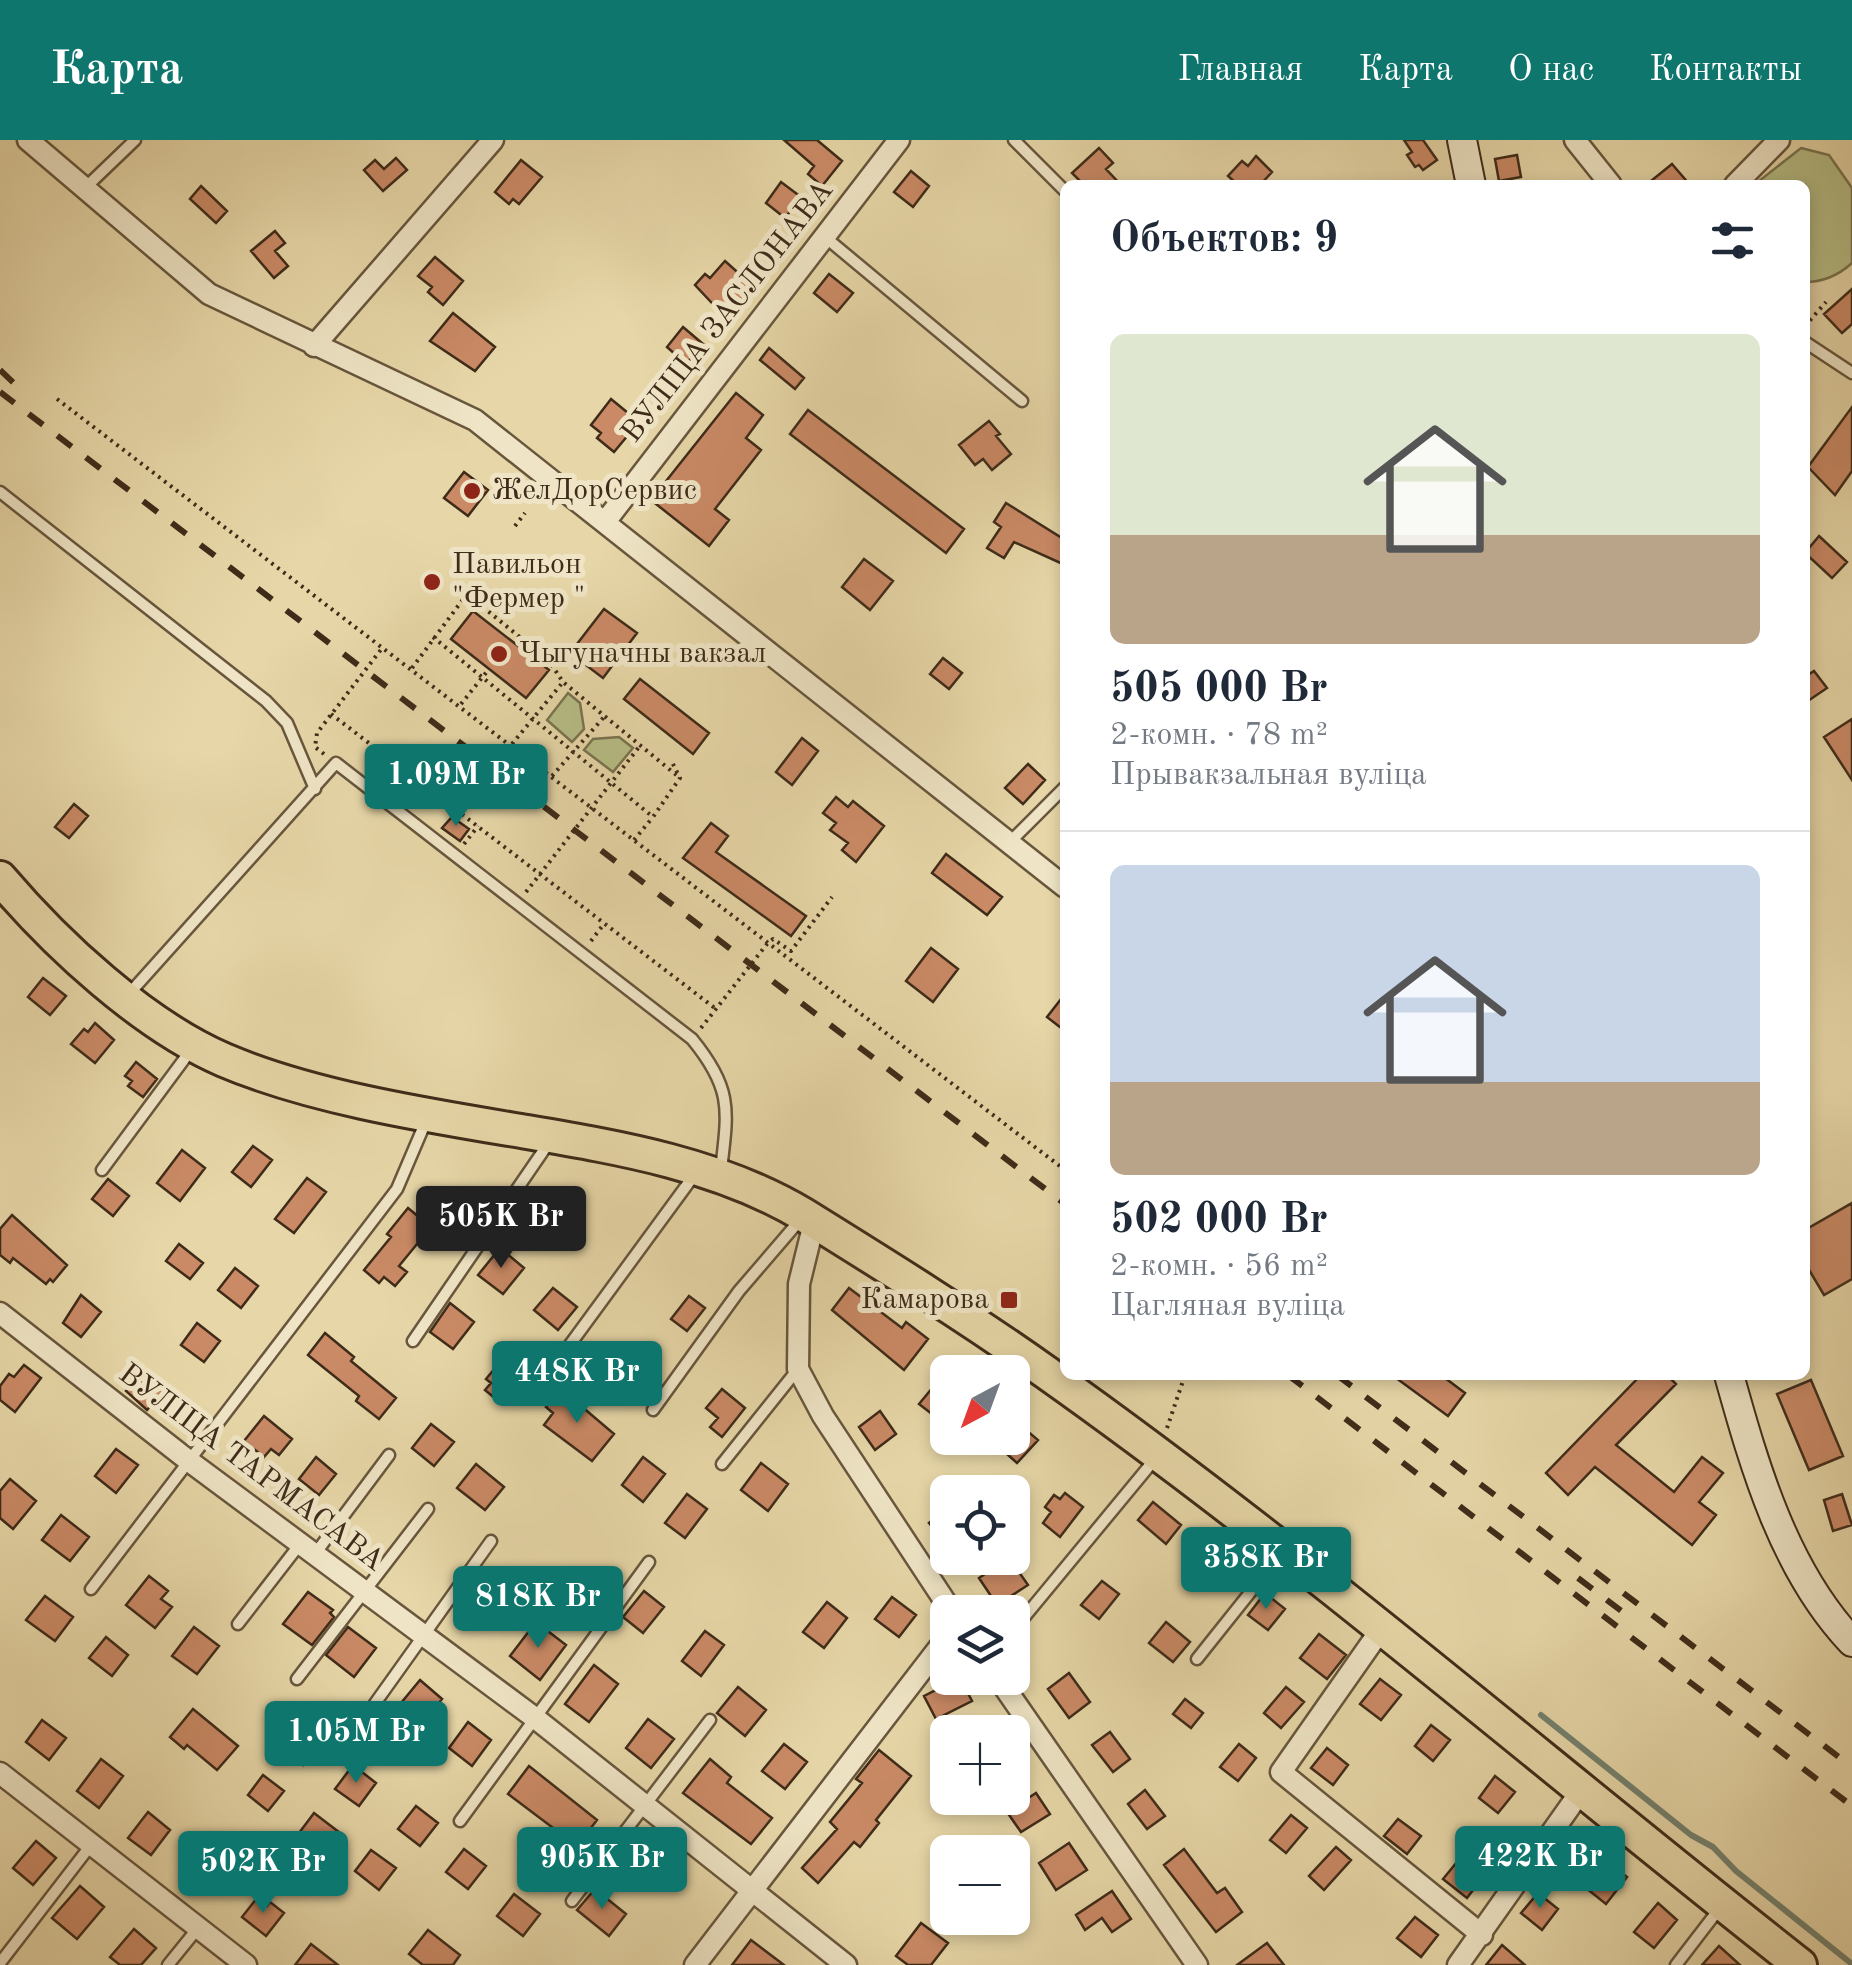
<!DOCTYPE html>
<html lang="ru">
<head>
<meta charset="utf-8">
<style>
	body { margin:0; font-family:"Old Standard TT",serif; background:#f2f2f3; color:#1f2937; height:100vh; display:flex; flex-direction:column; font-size:38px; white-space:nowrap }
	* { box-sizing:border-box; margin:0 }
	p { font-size:32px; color:#747a83 }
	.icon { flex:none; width:55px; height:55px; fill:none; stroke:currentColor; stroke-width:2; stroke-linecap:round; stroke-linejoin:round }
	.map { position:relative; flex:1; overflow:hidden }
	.side { position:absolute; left:1060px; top:40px; width:750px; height:1200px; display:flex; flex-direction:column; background:#fff; border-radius:15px; box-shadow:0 5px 15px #0003 }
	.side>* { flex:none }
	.needle { width:65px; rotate:221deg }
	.fabs { position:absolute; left:930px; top:1215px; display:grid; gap:20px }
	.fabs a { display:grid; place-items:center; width:100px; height:100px; border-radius:15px; background:#fff; box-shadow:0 5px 15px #0003; font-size:50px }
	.price { position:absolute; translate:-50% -85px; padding:0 22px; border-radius:10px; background:#0f766e; color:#fff; font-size:32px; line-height:65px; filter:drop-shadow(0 2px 5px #0008) }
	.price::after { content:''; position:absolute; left:50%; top:60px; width:30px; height:22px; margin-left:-15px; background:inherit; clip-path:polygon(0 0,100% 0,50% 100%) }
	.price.selected { background:#222; color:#fff }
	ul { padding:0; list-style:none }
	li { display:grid; align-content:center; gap:20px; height:530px; padding:0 50px }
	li+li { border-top:2px solid #e0e1e3 }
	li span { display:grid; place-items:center; height:310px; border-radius:15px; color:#555 }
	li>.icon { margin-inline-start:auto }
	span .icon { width:180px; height:180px; fill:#fffc; stroke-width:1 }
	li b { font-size:42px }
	h2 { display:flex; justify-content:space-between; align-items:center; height:120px; padding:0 50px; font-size:42px }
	header { display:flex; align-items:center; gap:60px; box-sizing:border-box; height:140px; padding:0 50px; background:#0f766e; color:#fff }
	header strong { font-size:48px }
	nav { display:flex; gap:55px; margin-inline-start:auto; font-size:35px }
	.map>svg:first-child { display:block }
</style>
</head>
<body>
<header>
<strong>Карта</strong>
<nav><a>Главная</a><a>Карта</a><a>О нас</a><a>Контакты</a></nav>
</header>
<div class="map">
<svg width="1852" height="1825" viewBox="0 0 1852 1825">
	<rect width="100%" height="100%" fill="#e7d7a8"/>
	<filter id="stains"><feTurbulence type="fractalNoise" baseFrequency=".002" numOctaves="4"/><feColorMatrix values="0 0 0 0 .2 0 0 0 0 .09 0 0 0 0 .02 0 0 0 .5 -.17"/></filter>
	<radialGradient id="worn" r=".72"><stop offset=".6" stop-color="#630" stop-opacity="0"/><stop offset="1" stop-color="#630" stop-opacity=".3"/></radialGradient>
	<!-- green -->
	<path fill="#b7be86" stroke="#7a7450" stroke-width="2.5" d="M1801,8L1829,15L1852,48V123C1839,135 1823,142 1805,142V45H1754Z
		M568,553L580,563L584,589L572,602L547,580Z
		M619,597L633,608L613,632L584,610L593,599Z"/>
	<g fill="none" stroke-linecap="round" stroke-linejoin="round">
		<!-- stream -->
		<path stroke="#73816f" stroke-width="6" d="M1541,1575L1691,1695L1713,1707L1736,1731L1852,1824"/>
	</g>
	<!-- building -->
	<path fill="#ca8a66" stroke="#3e2b19" stroke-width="2.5" d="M784,0H817L842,21L822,46L808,34L814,26Z
		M1404,0H1423L1437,20L1423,30L1419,25L1415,27L1407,15L1412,12Z
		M1099,8L1113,23L1106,29L1121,45H1084L1072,33Z
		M1517,15L1521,37L1499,41L1495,19Z
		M1256,16L1272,32L1260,45H1238L1228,36L1242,21L1248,26Z
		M396,18L407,30L383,51L364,30L375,20L384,29Z
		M521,20L542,37L519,64L513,59L509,64L495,52Z
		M1672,24L1690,45H1646Z
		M911,31L929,46L913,67L894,52Z
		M781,42L801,57L785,78L766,63Z
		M201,46L227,71L216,83L190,59Z
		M275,91L285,103L275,111L288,126L274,138L251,111Z
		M435,117L463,141L443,165L428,152L432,147L418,136Z
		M725,121L753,146L725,177L695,145L705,134L710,138Z
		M829,134L853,153L837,172L814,153Z
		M1852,149V184L1842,193L1824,174Z
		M453,173L495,207L475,231L430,201Z
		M683,187L703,204L686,224L667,207Z
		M769,208L804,238L795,249L760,220Z
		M736,253L763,275L746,298L761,310L715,369L729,380L709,406L651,360Z
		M611,259L639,282L614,312L597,298L601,293L591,285Z
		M1852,267V331L1835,355L1808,327Z
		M808,270L964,389L946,413L790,294Z
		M989,281L1000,294L996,296L1011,314L992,330L983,319L975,325L959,305Z
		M464,332L488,350L468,376L444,358Z
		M1006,363L1065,400V425L1014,402L1004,418L987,408L1001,387L994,382Z
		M1819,396L1847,422L1832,438L1805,413Z
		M864,419L893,441L870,470L842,447Z
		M604,469L637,493L603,538L570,513Z
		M473,471L549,530L526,558L451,499Z
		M943,518L962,533L949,549L930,534Z
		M1814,531L1827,548L1805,563V537Z
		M640,539L709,593L693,614L624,559Z
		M1852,579V640L1824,597Z
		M802,598L818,611L792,645L776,632Z
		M1028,624L1045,640L1023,664L1005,648Z
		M836,657L848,667L853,661L884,686L856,722L842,710L848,703L830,690L836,683L823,673Z
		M74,664L88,676L69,698L55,687Z
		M452,677L469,689L460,701L442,688Z
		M711,683L728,696L716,712L806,776L791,796L683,718Z
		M946,714L1002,757L987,775L932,733Z
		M931,808L958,829L933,862L906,841Z
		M43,838L66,856L50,875L28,857Z
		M1065,854V891L1047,877Z
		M95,883L114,900L95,923L71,904L84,889L88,892Z
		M136,922L157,939L143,957L128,946L132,941L125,936Z
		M253,1006L272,1020L251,1047L232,1032Z
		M182,1010L205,1028L180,1061L157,1043Z
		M307,1038L326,1052L294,1093L275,1079Z
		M108,1039L129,1056L113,1076L92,1059Z
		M1852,1063V1139L1824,1155L1805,1123V1090Z
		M408,1068L431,1087L399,1126L407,1132L395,1146L384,1137L379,1143L364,1130L391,1097L387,1094Z
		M12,1075L67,1125L53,1142L50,1139L46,1144L13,1118L10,1123L0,1115V1089Z
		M179,1104L203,1123L190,1139L166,1121Z
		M500,1108L524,1128L503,1154L478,1135Z
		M235,1128L258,1146L241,1168L218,1150Z
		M553,1148L577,1167L558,1190L534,1170Z
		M849,1148L902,1188L906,1182L928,1199L904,1230L832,1170Z
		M81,1155L101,1172L81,1197L63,1183Z
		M689,1156L705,1168L687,1191L671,1179Z
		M450,1163L474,1182L453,1209L430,1192Z
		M197,1183L220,1201L204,1222L181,1205Z
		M325,1193L354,1217L351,1221L396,1258L379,1279L356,1261L359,1256L308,1215Z
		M510,1210L532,1227L502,1264L485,1250L491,1243L486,1239Z
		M24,1225L41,1238L15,1272L0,1260V1246L9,1234L14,1237Z
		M948,1229V1255L932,1274L919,1264Z
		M1392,1235H1441L1465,1253L1448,1276Z
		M1641,1235H1667L1676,1244L1616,1305L1674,1352L1702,1317L1723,1333L1699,1362L1716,1375L1692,1405L1595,1327L1568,1355L1546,1333Z
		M137,1238L146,1246L151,1240L164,1251L147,1270L126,1251Z
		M1811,1240L1843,1316L1809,1330L1777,1254Z
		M561,1249L614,1294L592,1321L544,1285L553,1273L546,1267Z
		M722,1249L745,1268L722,1297L710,1287L718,1278L706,1268Z
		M880,1271L896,1294L875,1310L859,1287Z
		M264,1276L292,1299L279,1315L271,1309L264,1317L244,1301Z
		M1012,1278L1038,1300L1017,1323L989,1298H1012Z
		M431,1284L454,1302L434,1326L412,1308Z
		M116,1309L138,1325L116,1353L95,1336Z
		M316,1317L336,1334L319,1355L299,1339Z
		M643,1317L665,1334L643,1362L622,1345Z
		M761,1323L788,1344L768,1371L741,1350Z
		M476,1324L504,1347L485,1370L457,1348Z
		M10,1339L36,1361L13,1389L0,1378V1351Z
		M1065,1353L1083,1367L1060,1397L1043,1383L1051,1372L1045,1367L1054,1355L1060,1359Z
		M687,1354L707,1369L685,1398L665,1383Z
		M1842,1354L1852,1385L1833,1391L1824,1360Z
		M1153,1362L1181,1385L1166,1404L1138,1380Z
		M948,1368V1406L929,1383Z
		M61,1375L89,1397L70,1421L42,1400Z
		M1212,1411L1231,1426L1212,1449L1194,1434Z
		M1009,1418L1028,1445L997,1465L979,1438Z
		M149,1436L168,1451L161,1459L172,1467L155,1488L126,1465Z
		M1102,1441L1119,1454L1099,1479L1081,1465Z
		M478,1444L500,1461L481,1486L459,1469Z
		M644,1451L664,1467L643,1493L623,1477Z
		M308,1452L333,1470L330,1473L334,1477L312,1505L283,1484Z
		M1265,1453L1285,1469L1268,1490L1248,1475Z
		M45,1456L73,1477L55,1501L26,1480Z
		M892,1457L916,1475L899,1497L875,1479Z
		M827,1462L847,1478L824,1508L803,1492Z
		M536,1482L566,1505L540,1540L510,1516Z
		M1166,1482L1190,1502L1173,1522L1149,1503Z
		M194,1487L219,1506L197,1534L172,1516Z
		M348,1487L376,1508L354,1537L326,1515Z
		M705,1491L724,1505L701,1536L682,1521Z
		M1319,1494L1346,1515L1327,1539L1300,1518Z
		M106,1497L128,1515L112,1536L89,1518Z
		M594,1525L618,1544L589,1582L565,1564Z
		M1069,1533L1090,1562L1069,1578L1048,1549Z
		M960,1538L972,1561L936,1579L924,1556Z
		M1380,1539L1401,1555L1381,1580L1360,1564Z
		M420,1540L442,1559L418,1588L396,1569Z
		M738,1547L766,1570L745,1596L717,1573Z
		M1286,1547L1304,1562L1281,1588L1264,1573Z
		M1185,1559L1203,1573L1191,1588L1173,1574Z
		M193,1569L238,1606L217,1630L187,1605L184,1609L170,1597Z
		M648,1579L674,1599L651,1628L626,1608Z
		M42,1580L66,1598L49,1620L26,1602Z
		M468,1582L491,1600L472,1626L449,1608Z
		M1431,1585L1450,1600L1433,1621L1415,1606Z
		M300,1586L321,1602L303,1625L282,1610Z
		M1110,1592L1130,1619L1113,1632L1092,1605Z
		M784,1604L807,1622L785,1649L762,1631Z
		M1239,1604L1256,1618L1238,1641L1220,1627Z
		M1327,1608L1348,1625L1333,1645L1311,1628Z
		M879,1610L911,1636L876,1680L879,1683L860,1707L854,1702L818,1743L802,1728L837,1689L830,1682L862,1643L856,1639Z
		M101,1619L123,1636L99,1668L77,1651Z
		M710,1619L731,1637L727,1643L772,1678L751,1704L683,1653Z
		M353,1625L376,1643L359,1666L335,1649Z
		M529,1626L597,1680L577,1706L508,1654Z
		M263,1635L284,1651L268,1671L248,1655Z
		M1495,1636L1515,1652L1498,1673L1479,1658Z
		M1145,1650L1165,1676L1147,1689L1128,1664Z
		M1036,1653L1050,1674L1021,1692L1007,1672Z
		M416,1666L438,1683L420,1706L398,1689Z
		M148,1672L170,1690L151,1715L128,1698Z
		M314,1673L344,1696L328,1716L299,1693Z
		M1291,1675L1307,1688L1286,1713L1270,1700Z
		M1398,1679L1421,1696L1407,1714L1384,1696Z
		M36,1701L56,1718L33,1745L13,1728Z
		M1069,1703L1087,1730L1056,1750L1039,1723Z
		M1336,1707L1351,1720L1324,1750L1309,1736Z
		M464,1709L486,1726L468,1749L446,1732Z
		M1184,1709L1217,1753L1225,1748L1242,1772L1216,1792L1164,1725Z
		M371,1710L396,1728L379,1750L355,1731Z
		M1462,1716L1485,1734L1467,1758L1443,1739Z
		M203,1717L224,1733L208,1754L187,1737Z
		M1602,1718L1627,1737L1606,1764L1581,1744Z
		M80,1746L104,1767L77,1799L52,1778Z
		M595,1749L626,1774L609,1796L577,1770Z
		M1112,1751L1131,1779L1112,1792L1102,1778L1085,1790L1076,1775Z
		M1538,1753L1558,1769L1542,1790L1521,1773Z
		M514,1754L540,1774L523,1796L497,1776Z
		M257,1758L267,1766L270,1762L284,1773L266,1796L242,1777Z
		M1658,1763L1677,1780L1654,1808L1634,1792Z
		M1415,1777L1438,1795L1421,1817L1397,1798Z
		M921,1783L948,1803L931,1825H908L896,1816Z
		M134,1789L156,1808L141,1825H120L110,1817Z
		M428,1790L460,1815L453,1825H423L409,1814Z
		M751,1800L784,1825H732Z
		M1267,1803L1284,1825H1237Z
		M311,1804L338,1825H295Z
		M1502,1805L1525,1825H1486Z
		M1719,1806L1740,1825H1702Z"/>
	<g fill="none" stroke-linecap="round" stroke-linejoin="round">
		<defs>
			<path id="service" d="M1014,0L1065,51
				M85,48L135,0
				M825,97L1022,261
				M1805,202L1852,233
				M0,352L266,561L287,583L315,649
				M1009,703L1065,647
				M128,855L336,623L692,899C733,949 728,970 721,1030
				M102,1030L191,910
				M413,1201L550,1001
				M558,1221L695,1034
				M653,1270L739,1151L800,1080
				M722,1324L798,1229
				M315,1414L389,1315
				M91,1449L397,1049L426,981
				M238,1484L300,1404
				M1012,1492L1155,1319
				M1197,1519L1280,1415
				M297,1539L428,1369
				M356,1590L491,1401
				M460,1681L649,1422
				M572,1761L710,1580
				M0,1823L91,1705
				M168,1825L198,1788
				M1676,1825L1719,1769"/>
			<path id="minor" d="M28,0L209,154L475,280L1065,747
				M1575,0L1611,45
				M1735,45L1779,0
				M314,206L493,0
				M605,382L899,0
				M814,1083L799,1144L798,1229L823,1276L952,1472
				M0,1173L189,1321L535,1578L846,1825
				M1382,1488L1281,1632L1482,1795
				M998,1538L1197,1825
				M0,1633L246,1825
				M695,1825L948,1496
				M1458,1825L1581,1651"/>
			<path id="secondary" d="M1462,0L1471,45
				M1729,1235C1755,1328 1784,1430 1852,1502"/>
			<path id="primary" d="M0,738C57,805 143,885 224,920C313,958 431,976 527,992C621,1008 721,1025 804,1075C886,1126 968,1177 1047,1233C1308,1418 1549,1628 1800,1825"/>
		</defs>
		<!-- service casing -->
		<use href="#service" stroke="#68563d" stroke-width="15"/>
		<!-- minor casing -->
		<use href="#minor" stroke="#68563d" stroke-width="25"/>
		<!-- secondary casing -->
		<use href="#secondary" stroke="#3e2b19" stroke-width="32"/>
		<!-- primary casing -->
		<use href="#primary" stroke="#3e2b19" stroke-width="38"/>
		<!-- path -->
		<path stroke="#3e2b19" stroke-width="4" stroke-dasharray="2.5 5" stroke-linecap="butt" d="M1805,186L1826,162
			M57,259L1065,1030
			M515,386L525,373
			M433,497L653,677L680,638L672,622
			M412,528L467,454L549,521L563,542L680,638
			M461,564L489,529
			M331,574L716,869
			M512,604L563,542
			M324,614L315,607L317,593L383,507
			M552,636L604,577
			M634,700L653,677
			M464,704L478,686
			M591,801L603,785
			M701,888L767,804L773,799L791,811L832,757
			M1167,1288L1185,1235"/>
		<!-- service -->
		<use href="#service" stroke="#efe5c6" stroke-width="10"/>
		<!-- minor -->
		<use href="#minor" stroke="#efe5c6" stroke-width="20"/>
		<!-- secondary -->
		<use href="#secondary" stroke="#efe5c6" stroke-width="28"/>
		<!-- primary -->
		<use href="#primary" stroke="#e7d7a8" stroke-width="32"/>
		<!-- rail -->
		<path stroke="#3e2b19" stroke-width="6" stroke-dasharray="18 18" stroke-linecap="butt" d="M0,230L17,246
			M0,252L1065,1064
			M1288,1235L1852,1666
			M1337,1235L1852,1627
			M1578,1438L1624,1473"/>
		<!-- path-bridge -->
		<path stroke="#3e2b19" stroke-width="4" stroke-dasharray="2.5 5" stroke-linecap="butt" d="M526,752L639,607"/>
	</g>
	<!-- markers -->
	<g fill="#8f2418" stroke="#efe5c6" stroke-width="4">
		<circle cx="472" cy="351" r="10"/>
		<circle cx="432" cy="442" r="10"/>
		<circle cx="499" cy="514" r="10"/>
		<rect x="999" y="1150" width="20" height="20" rx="5"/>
	</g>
	<g text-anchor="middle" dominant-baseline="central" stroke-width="10" stroke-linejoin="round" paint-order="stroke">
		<!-- street labels -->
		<g font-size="30" fill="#3e2b19" stroke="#efe5c6">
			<text transform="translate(728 172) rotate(-52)">ВУЛІЦА ЗАСЛОНАВА</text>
			<text transform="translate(251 1328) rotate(37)">ВУЛІЦА ТАРМАСАВА</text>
		</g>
		<!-- poi labels -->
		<g font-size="30" fill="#3e2b19" stroke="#efe5c6" text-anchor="start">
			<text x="492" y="351">ЖелДорСервис</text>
			<text x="452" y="425">Павильон<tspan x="452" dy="34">"Фермер "</tspan></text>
			<text x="519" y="514">Чыгуначны вакзал</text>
			<text x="989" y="1160" text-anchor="end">Камарова</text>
		</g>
	</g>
	<rect width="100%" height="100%" filter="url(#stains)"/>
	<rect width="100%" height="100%" fill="url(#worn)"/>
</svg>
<div class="fabs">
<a><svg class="needle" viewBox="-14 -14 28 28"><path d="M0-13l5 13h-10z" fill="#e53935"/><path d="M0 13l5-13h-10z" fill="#747a83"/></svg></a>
<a><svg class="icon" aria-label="locate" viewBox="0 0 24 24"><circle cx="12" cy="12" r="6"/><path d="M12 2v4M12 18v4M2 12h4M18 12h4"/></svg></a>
<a><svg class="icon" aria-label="layers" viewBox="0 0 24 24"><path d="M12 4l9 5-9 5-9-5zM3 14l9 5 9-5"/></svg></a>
<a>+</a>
<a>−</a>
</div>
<b class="price" style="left:456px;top:689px">1.09M Br</b>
<b class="price selected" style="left:501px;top:1131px">505K Br</b>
<b class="price" style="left:577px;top:1286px">448K Br</b>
<b class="price" style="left:1266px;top:1472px">358K Br</b>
<b class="price" style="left:538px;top:1511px">818K Br</b>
<b class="price" style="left:356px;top:1646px">1.05M Br</b>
<b class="price" style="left:1540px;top:1771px">422K Br</b>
<b class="price" style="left:602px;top:1772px">905K Br</b>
<b class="price" style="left:263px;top:1776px">502K Br</b>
<section class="side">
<h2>Объектов: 9<svg class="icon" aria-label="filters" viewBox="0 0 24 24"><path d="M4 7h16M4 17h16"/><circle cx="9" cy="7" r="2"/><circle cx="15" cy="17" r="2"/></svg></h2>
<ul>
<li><span style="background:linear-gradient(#dfe7d0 65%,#b9a48a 0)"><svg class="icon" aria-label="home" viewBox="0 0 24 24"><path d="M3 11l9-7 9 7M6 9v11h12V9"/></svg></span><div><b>505 000 Br</b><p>2-комн. · 78 m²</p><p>Прывакзальная вуліца</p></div></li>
<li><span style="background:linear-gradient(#c9d6e8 70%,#b9a48a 0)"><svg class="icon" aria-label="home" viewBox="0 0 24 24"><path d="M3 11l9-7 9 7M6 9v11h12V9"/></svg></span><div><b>502 000 Br</b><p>2-комн. · 56 m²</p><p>Цагляная вуліца</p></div></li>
</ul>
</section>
</div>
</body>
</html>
